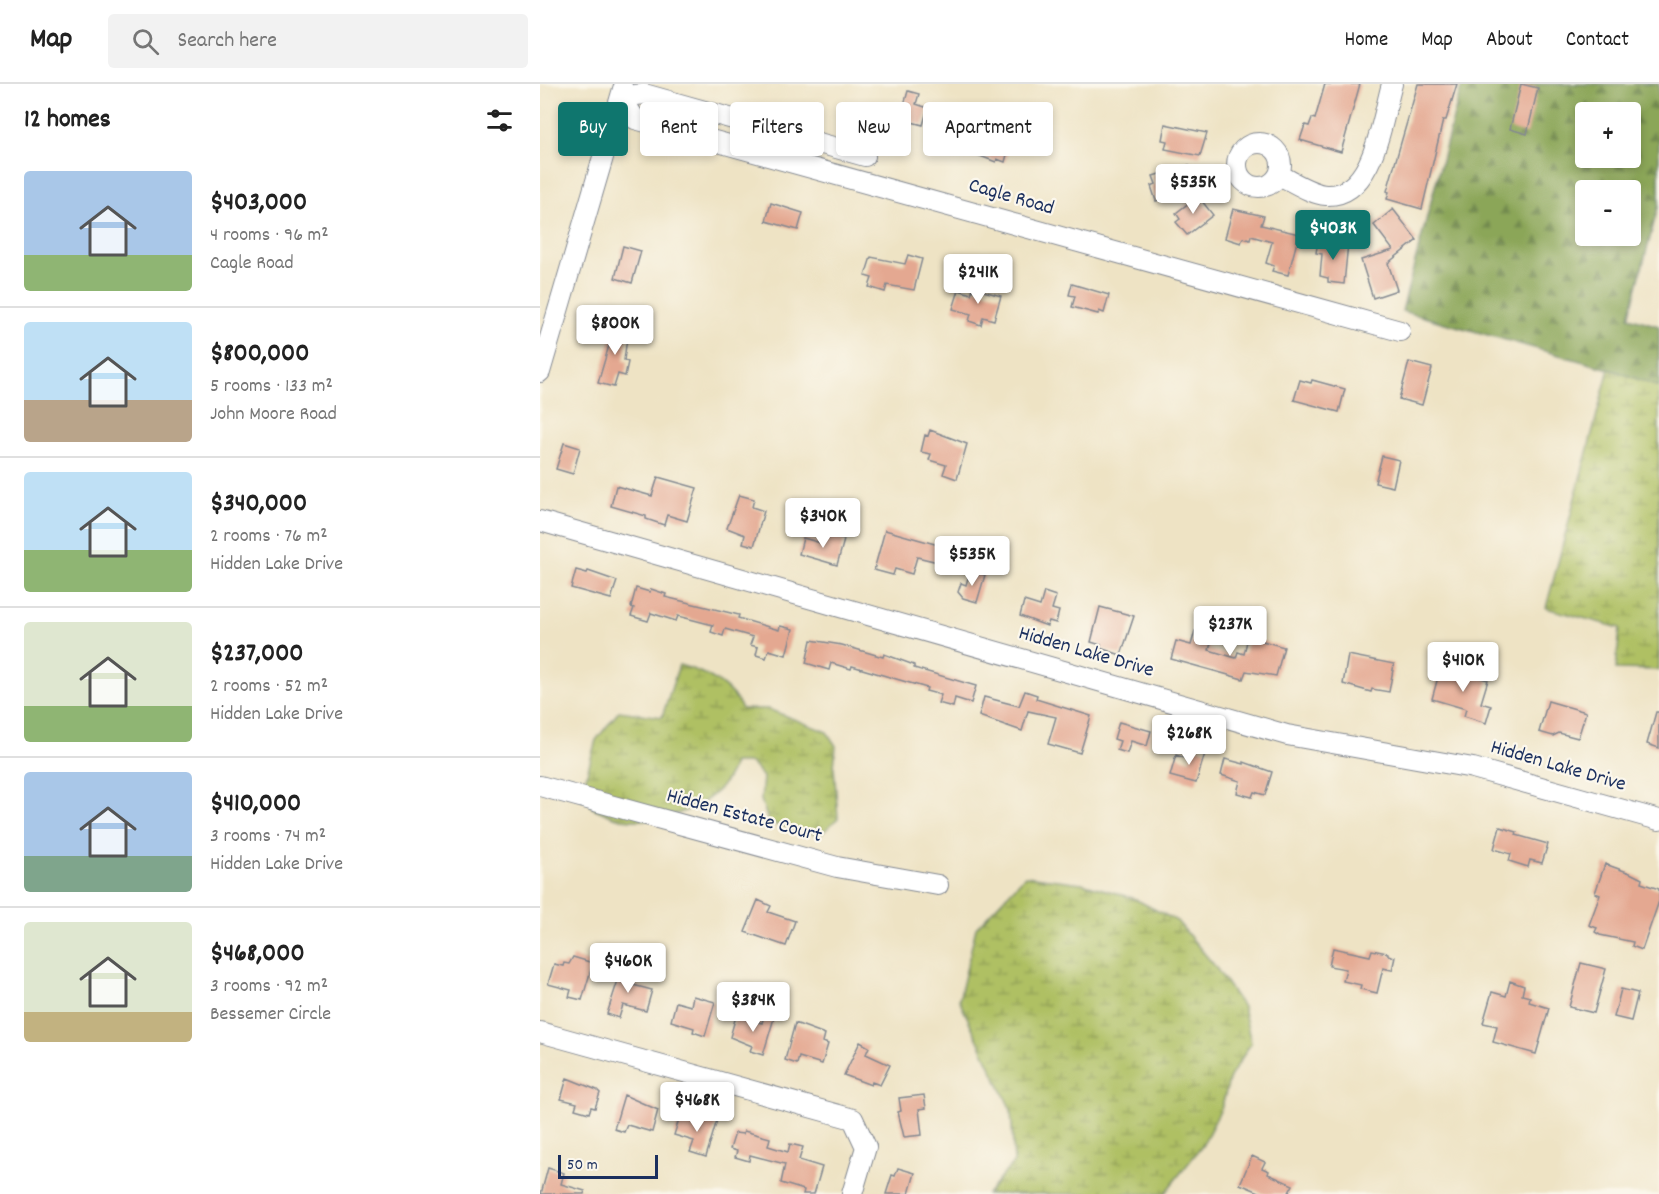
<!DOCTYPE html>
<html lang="en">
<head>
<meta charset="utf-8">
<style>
	body { margin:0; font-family:Dekko,sans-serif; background:#f2f2f2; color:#222; height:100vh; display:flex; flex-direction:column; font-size:22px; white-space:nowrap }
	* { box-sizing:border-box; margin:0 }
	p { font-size:20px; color:#767676 }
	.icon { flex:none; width:33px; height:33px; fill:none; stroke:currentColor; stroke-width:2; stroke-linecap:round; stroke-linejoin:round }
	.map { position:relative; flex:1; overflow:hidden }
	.drawer { display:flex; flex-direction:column; background:#fff; width:540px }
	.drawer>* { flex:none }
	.top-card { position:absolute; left:18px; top:18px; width:570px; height:54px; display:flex; gap:12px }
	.fabs { position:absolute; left:1035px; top:18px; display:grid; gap:12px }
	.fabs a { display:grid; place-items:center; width:66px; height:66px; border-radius:6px; background:#fff; box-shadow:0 3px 9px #0003; font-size:30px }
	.scale { position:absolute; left:18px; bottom:15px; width:100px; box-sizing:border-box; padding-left:6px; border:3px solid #1b2f5e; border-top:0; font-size:16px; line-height:21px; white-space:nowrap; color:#1b2f5e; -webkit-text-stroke:4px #fbf7ec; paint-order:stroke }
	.price { position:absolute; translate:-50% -51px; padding:0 14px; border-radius:6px; background:#fff; color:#222; font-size:20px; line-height:39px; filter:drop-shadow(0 2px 3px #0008) }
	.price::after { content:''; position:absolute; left:50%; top:36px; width:18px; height:14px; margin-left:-9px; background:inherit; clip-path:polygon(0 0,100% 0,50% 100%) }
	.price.current { background:#0f766e; color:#fff }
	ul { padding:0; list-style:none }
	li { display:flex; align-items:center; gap:18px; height:150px; padding:0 24px }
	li+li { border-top:2px solid #e0e0e0 }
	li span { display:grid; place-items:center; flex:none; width:168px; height:120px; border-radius:6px; color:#555 }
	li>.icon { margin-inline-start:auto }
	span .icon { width:72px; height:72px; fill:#fffc; stroke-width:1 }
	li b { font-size:26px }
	h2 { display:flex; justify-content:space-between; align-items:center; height:72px; padding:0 24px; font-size:26px }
	.pill { padding:0 21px; border-radius:6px; background:#fff; box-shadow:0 3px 9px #0003; font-size:21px; line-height:54px }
	.pill.current { background:#0f766e; color:#fff }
	header { display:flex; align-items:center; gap:36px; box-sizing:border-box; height:84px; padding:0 30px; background:#fff; border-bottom:2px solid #e0e0e0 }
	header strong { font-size:28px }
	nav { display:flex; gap:33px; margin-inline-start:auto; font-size:21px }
	.search { width:420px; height:54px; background:#f2f2f2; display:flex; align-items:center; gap:15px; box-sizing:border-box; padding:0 21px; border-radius:6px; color:#767676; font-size:22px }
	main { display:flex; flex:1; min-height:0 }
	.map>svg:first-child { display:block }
</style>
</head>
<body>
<header>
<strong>Map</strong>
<div class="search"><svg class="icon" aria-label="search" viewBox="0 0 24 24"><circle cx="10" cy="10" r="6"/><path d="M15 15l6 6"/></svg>Search here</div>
<nav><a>Home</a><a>Map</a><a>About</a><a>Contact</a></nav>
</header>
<main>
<section class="drawer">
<h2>12 homes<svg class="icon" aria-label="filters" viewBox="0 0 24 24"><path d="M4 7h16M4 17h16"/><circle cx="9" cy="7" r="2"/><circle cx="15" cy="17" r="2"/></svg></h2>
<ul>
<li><span style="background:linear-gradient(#a9c7e8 70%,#8fb573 0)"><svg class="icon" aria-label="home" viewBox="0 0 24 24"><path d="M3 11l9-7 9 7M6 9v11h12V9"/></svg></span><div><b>$403,000</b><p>4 rooms · 96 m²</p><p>Cagle Road</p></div></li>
<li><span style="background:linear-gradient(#bfe0f5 65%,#b9a48a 0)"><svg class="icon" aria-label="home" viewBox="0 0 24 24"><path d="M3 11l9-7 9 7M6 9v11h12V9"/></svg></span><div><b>$800,000</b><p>5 rooms · 133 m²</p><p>John Moore Road</p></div></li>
<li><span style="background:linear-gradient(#bfe0f5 65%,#8fb573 0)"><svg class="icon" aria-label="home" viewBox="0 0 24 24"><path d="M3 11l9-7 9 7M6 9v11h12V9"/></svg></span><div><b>$340,000</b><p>2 rooms · 76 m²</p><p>Hidden Lake Drive</p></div></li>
<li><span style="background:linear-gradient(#dfe7d0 70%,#8fb573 0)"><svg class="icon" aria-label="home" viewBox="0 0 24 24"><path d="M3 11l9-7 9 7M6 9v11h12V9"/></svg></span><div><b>$237,000</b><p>2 rooms · 52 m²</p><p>Hidden Lake Drive</p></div></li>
<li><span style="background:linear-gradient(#a9c7e8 70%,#7fa58c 0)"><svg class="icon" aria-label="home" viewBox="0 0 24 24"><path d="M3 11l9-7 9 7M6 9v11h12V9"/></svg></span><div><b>$410,000</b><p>3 rooms · 74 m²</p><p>Hidden Lake Drive</p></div></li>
<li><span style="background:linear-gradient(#dfe7d0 75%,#c2b280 0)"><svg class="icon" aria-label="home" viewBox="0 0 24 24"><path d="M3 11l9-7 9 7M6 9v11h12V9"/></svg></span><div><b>$468,000</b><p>3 rooms · 92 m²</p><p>Bessemer Circle</p></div></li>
</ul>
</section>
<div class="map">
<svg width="1119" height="1110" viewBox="0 0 1119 1110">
	<defs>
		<pattern id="forest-firs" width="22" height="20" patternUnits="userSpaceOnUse" patternTransform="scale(1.5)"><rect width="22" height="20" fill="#8ba659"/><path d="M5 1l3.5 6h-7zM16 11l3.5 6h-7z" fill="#71884d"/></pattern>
		<pattern id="wetland-marsh" width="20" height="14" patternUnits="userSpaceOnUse" patternTransform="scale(1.5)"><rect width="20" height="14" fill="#afc063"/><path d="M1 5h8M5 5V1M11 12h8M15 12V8" fill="none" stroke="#8e9c55"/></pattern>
	</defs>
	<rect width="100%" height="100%" fill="#fbf7ec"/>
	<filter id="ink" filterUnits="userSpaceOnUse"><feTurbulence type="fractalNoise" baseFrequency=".0167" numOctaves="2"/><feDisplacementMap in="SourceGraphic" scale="12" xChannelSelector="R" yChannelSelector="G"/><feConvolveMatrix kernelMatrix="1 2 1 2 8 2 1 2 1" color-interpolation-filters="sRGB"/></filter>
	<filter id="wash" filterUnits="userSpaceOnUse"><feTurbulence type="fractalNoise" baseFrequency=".008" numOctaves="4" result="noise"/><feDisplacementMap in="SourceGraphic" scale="24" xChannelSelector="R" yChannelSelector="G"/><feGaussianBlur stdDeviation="1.35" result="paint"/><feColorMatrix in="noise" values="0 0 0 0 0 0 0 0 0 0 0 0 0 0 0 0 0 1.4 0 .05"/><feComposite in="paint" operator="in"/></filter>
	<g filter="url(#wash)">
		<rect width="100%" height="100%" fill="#eee3c4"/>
		<!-- forest -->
		<path fill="url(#forest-firs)" stroke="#536a5c" stroke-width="1.5" fill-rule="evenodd" d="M922,0H1119V120L1089,233L1119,242V303L1069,285L862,227ZM1046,28H1090V74H1046ZM1046,106H1090V152H1046Z"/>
		<!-- wetland -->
		<path fill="url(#wetland-marsh)" stroke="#657860" stroke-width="1.5" d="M1069,285L1119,303V586L1076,585L1080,544L1006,524Z
			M139,581C165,588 190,600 202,625H228L287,648L296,662L294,683L298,734L280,751L229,739L221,716L223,693L211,679H194C180,724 124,740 81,735C72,733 60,727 51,723L44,700L56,656L79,627L122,633Z
			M485,792L542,799L593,814L637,837L674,881L703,923L711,959L690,993L681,1025L662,1062L624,1110H447L474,1078L471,1026L419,916L436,844Z"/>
		<g id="blocks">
			<!-- building -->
			<path fill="#e4a891" d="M785,0H820L801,68L760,56L765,41L769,42L772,34L775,35Z
				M878,0H917L906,36H903L882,125L847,115L849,108L847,107Z
				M981,0L998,4L987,50L970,45Z
				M368,7L379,10L376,20L388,24L383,41L360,35Z
				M432,39L445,43L443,48L470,60L465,78L457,75L456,78L424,66Z
				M625,40L667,49L660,72L625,65L627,57L622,56Z
				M649,81L657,104L616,117L611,102L616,100L613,92Z
				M658,112L673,131L647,151L636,138L640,135L636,129Z
				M231,119L263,129L258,146L226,137Z
				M693,125L724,132L721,141L759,150L748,191L732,187L734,182L726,179L732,158L711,152L710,156L703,154L701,159L685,154Z
				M853,125L877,156L848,179L857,206L833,214L821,176L853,166L834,141Z
				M778,157L808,159L804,200L788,198V194L780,192L782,170L776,169Z
				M83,162L101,167L92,199L75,194Z
				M368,171L382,175L374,206L347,201L345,208L329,203L332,194L325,192L331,173L365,180Z
				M532,200L569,211L564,229L559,227L558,230L532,223L535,212L529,211Z
				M433,204L461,212L454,236L443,233L441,241L429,237L431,230L413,225L419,206L431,210Z
				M77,234L87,236L82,253L87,254L84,276L88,278L85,292L78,290L74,303L58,299Z
				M869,278L892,284L882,321L859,315Z
				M760,296L771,299L772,296L805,305L799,328L754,316Z
				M390,346L427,360L417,395L403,390L406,381L389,376L391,370L381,368L385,351L388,352Z
				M24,359L40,364L33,390L16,385Z
				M842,372L859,376L853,403L835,399Z
				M118,393L157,404L147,437L127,431L124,441L106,435V432L71,422L76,402L112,412Z
				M199,411L214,415L212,423L224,427L214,462L203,459L205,451L187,444Z
				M345,446L402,462L398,478L377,473L372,490L355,485L353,491L334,486Z
				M284,449L304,456L297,481L259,470L263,454L281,459Z
				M36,486L47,489L48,487L77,497L71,515L31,504Z
				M430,487L445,491L437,518L423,514L418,508L421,499L426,501Z
				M96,504L110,508L111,505L126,510L125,513L199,531L198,534L239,546L240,542L253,545L246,571L229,566L226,574L216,571L218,563L210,561L213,553L185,545L183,552L171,548L173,541L138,532L136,537L111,529L108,537L91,532L94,524L91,523Z
				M504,508L516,512L512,525L519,527L516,539L509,537L507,542L480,532L484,517L500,522Z
				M560,523L594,532L581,571L560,564L561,561L551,558Z
				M655,547L673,552L669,566L696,574L698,568L704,570L708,553L744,563L736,592L706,587L703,595L631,575L636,557L651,561Z
				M271,556L302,561L343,573L344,570L374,581V584L436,602L431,619L415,614L413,623L398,619L401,611L386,607L387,604L312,582L311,585L291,579L289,586L266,579Z
				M808,571L854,580L849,608L832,605L831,608L803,600Z
				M901,582L948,596L941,619L951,622L946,639L924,632L926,625L892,615Z
				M485,607L497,611L496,615L551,632L540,669L508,660L516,633L488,627L482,647L439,632L444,613L479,622Z
				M1008,617L1046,628L1038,654L1019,649L1013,652L999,648Z
				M1116,628H1119V664L1107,660Z
				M579,638L611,647L607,662L591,657L587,669L577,666L580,657L574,655Z
				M654,663L666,666L656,699L630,692L636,671L650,676Z
				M685,675L704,680V678L732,688L725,711L714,708L712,713L697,709L700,697L681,691Z
				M960,743L977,748L976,751L1008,760L1002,779L990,776L988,783L969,777L971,770L954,765Z
				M1065,780L1090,789L1102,795L1101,799L1119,805V817L1102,866L1092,862L1093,858L1060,851L1055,848L1057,844L1049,841L1060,811L1055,809Z
				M218,816L231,822L228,828L255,837L246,862L205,848Z
				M793,864L830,872L832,866L848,869V871L855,873L852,886L843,884L837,909L820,905L821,901L803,897L806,885L789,882Z
				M33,873L53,879L42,916L29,913L31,906L8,900L14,880L23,882L24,879L29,880Z
				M1041,879L1066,885L1054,929L1029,923Z
				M83,881L94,884L89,900L112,906L106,927L83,921L79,934L67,930Z
				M970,897L984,902L982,911L990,913L989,918L1009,924L996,970L953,958L957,942L943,939L952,908L966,912Z
				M1081,905L1098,909L1091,937L1074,933Z
				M153,912L175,918L165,952L153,948L154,944L131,937L136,918L151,922Z
				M196,932L222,939L224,932L234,934L223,971L210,967L212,962L190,953Z
				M255,939L285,950L283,958L288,960L282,980L259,973L257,980L245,976Z
				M320,958L329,963L326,970L350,981L340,1001L332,998L331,1001L304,991Z
				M27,994L57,1006L60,1009L55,1024L51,1023L49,1029L35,1025L37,1019L21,1015Z
				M84,1011L118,1026L112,1048L87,1041L84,1048L74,1045Z
				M384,1011L386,1024L379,1025L382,1051L364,1053L358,1028L361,1027L359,1014Z
				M140,1032L163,1038L164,1032L177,1036L166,1073L150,1068L154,1057L134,1051Z
				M204,1047L230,1054L228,1062L248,1068L250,1060L263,1063L259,1076L282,1083L274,1110H263L264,1106L241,1099L245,1080L210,1071L209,1077L195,1073L197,1067L190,1065L195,1049L203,1050Z
				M712,1072L725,1078L722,1084L729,1087L728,1090L753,1101L748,1110H724L700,1100Z
				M8,1084L24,1089L21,1100L45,1107L44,1110H1Z
				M358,1084L375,1089L369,1110H346L352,1091L355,1092Z"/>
		</g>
	</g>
	<g filter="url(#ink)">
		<use href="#blocks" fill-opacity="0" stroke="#848991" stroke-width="1.5"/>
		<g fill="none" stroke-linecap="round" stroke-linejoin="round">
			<defs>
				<path id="minor" d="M697 81a22 22 0 1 1 44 0a22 22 0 1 1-44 0Z
					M325,72L104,10L81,13L95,35L860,247
					M739,91C752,97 771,110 786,111C834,113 842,34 852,0
					M0,288L83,5
					M0,437L747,651L933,684L1119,736
					M0,702L297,783L398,801
					M0,948L313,1035L326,1063L312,1110"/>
			</defs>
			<!-- minor casing -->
			<use href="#minor" stroke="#848991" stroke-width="22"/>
			<!-- minor -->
			<use href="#minor" stroke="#fff" stroke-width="20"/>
		</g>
	</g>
	<g text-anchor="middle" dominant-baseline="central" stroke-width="4.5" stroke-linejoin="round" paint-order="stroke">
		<!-- street labels -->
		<g font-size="21" fill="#1b2f5e" stroke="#fbf7ec">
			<text transform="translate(471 114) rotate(16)">Cagle Road</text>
			<text transform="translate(546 569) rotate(16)">Hidden Lake Drive</text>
			<text transform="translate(1018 683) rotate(16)">Hidden Lake Drive</text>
			<text transform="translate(204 733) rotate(15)">Hidden Estate Court</text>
		</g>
	</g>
</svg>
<div class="fabs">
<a>+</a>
<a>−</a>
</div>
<div class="scale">50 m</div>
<b class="price" style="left:653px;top:131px">$535K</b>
<b class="price current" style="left:793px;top:177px">$403K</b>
<b class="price" style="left:438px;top:221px">$241K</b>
<b class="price" style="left:75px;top:272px">$800K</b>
<b class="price" style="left:283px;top:465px">$340K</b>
<b class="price" style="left:432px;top:503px">$535K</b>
<b class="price" style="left:690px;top:573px">$237K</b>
<b class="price" style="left:923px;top:609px">$410K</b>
<b class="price" style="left:649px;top:682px">$268K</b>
<b class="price" style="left:88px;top:910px">$460K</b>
<b class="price" style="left:213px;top:949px">$384K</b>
<b class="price" style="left:157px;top:1049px">$468K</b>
<div class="top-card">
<a class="pill current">Buy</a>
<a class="pill">Rent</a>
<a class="pill">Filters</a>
<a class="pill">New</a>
<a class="pill">Apartment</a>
</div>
</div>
</main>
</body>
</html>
